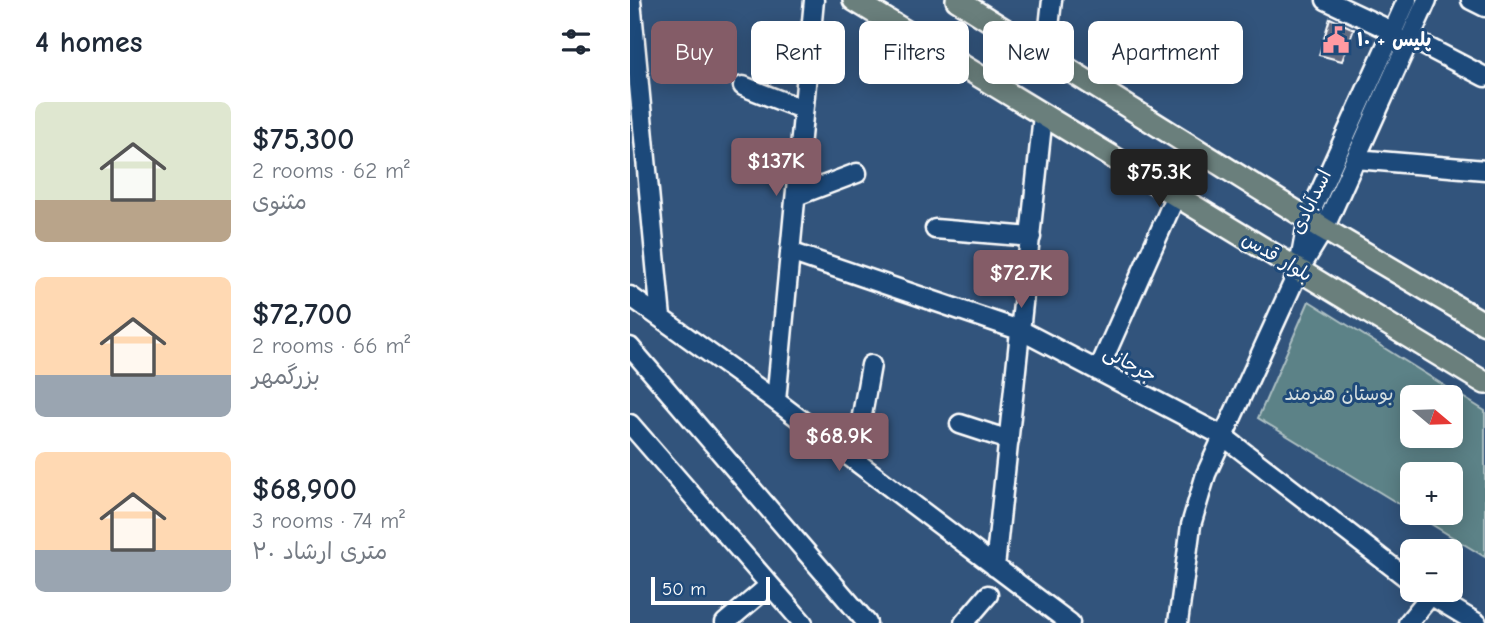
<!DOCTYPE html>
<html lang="en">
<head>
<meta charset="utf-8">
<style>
	body { margin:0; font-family:"Comic Neue","Playpen Sans Arabic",sans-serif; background:#f2f2f3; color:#1f2937; height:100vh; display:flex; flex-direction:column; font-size:26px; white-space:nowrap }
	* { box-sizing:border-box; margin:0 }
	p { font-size:23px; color:#747a83 }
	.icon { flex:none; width:38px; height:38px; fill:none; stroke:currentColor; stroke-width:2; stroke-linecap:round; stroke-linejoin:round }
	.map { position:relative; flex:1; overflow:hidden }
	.drawer { display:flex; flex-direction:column; background:#fff; width:630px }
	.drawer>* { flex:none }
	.hud { position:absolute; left:21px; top:21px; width:665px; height:63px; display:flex; gap:14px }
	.needle { width:46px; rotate:109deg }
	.fabs { position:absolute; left:770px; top:385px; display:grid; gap:14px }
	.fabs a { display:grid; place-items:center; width:63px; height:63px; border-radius:10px; background:#fff; box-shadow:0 4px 18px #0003; font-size:35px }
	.scale { position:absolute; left:21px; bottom:18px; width:119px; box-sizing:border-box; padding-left:7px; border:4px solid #fff; border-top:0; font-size:19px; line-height:24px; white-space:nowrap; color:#fff; -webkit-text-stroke:5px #1f4a7a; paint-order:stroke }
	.price { position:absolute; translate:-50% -60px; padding:0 16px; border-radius:7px; background:#845c67; color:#fff; font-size:23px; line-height:46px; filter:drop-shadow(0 2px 4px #0008) }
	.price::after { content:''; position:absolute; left:50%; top:42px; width:21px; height:16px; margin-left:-10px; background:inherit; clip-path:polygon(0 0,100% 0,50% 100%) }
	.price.on { background:#222; color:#fff }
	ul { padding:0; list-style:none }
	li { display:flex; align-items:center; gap:21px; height:175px; padding:0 35px }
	li span { display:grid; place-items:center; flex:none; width:196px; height:140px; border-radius:10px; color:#555 }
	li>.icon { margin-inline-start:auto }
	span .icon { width:84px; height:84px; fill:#fffc; stroke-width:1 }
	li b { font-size:30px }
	h2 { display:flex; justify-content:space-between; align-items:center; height:84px; padding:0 35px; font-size:30px }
	.tag { padding:0 24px; border-radius:10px; background:#fff; box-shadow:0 4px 18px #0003; font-size:24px; line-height:63px }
	.tag.on { background:#845c67; color:#fff }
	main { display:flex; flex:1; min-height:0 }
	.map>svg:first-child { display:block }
</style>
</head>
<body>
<main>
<section class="drawer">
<h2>4 homes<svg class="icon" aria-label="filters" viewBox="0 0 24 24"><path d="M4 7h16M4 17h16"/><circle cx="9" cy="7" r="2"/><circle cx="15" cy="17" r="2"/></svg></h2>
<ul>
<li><span style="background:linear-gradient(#dfe7d0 70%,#b9a48a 0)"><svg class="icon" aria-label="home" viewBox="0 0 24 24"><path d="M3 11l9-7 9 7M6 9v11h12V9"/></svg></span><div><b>$75,300</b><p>2 rooms · 62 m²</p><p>مثنوی</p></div></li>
<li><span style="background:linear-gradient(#ffd9b3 70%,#9aa5b1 0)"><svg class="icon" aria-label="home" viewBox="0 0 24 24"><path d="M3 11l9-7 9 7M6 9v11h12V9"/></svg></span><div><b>$72,700</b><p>2 rooms · 66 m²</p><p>بزرگمهر</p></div></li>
<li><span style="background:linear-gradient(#ffd9b3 70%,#9aa5b1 0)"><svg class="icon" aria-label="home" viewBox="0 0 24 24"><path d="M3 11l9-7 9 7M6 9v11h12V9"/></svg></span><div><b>$68,900</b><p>3 rooms · 74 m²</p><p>۲۰ متری ارشاد</p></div></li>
</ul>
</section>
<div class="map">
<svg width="855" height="623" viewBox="0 0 855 623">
	<rect width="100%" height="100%" fill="#32547c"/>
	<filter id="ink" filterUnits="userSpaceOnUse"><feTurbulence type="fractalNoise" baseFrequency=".0143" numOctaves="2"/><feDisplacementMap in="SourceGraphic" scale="14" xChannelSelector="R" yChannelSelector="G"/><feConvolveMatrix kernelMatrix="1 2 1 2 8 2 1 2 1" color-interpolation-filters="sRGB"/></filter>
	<g filter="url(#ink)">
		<!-- green -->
		<path fill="#5c8287" stroke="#aec0c3" stroke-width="2" fill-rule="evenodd" d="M679,301L855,411V557L783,513H821V474H782V512L628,418ZM782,397H821V436H782Z"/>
		<!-- building -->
		<path fill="#606a81" stroke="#fff" stroke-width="2" d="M700,18L724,29L712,61L689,55Z"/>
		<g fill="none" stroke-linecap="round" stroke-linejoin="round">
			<defs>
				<path id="minor" d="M1,0L31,318
					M696,0L764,32
					M841,0L855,7
					M780,38L855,77
					M416,55L422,0
					M113,86L172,109
					M726,159L855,170
					M166,196L227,173
					M305,229L401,237
					M160,252L392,331L593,436L782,582
					M670,261L678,218L777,0
					M0,296L146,401L440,623
					M0,347L237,623
					M468,371L546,195
					M146,401L184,0
					M0,424L173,623
					M330,424L379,440
					M224,460L241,365
					M365,567L413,115
					M792,590L847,623
					M95,623L140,585
					M334,623L358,595
					M548,623L561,525L576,474L669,270L694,229L797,0
					M778,623L800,596"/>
				<path id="major" d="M224,0L855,383
					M327,0L694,229L855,324"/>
			</defs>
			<!-- minor casing -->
			<use href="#minor" stroke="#fff" stroke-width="23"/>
			<!-- major casing -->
			<use href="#major" stroke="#fff" stroke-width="26"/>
			<!-- minor -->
			<use href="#minor" stroke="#1f4a7a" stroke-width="18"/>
			<!-- major -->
			<use href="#major" stroke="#6a7f7c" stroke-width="21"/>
		</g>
	</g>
	<!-- icons -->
	<defs>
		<symbol id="civic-bare" viewBox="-9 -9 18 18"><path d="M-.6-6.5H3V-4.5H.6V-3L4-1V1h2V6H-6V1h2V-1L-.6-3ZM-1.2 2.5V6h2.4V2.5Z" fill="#ff9aa2" stroke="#1f4a7a" stroke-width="2.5" paint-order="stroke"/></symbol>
	</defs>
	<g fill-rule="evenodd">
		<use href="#civic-bare" x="687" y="21" width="38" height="38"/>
	</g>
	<g text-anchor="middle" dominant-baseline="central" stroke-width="6" stroke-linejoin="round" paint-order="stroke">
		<!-- poi labels -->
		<g font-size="19" font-weight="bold" fill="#fff" stroke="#1f4a7a" text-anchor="start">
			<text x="727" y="40">پلیس + ۱۰</text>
		</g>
		<!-- street labels -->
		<g font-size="19" fill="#fff" stroke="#1f4a7a">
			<text transform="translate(681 202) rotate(-64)">اسدآبادی</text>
			<text transform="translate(647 257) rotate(31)">بلوار قدس</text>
			<text transform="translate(500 364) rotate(28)">جرجانی</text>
		</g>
		<!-- park labels -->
		<g font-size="19" fill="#d6e0e1" stroke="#1f4a7a">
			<text x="709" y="394">بوستان هنرمند</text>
		</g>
	</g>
</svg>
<div class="fabs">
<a><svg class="needle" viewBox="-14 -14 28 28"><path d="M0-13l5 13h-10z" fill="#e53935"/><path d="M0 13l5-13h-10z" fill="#747a83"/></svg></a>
<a>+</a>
<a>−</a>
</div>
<div class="scale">50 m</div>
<b class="price" style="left:146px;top:198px">$137K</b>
<b class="price on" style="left:529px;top:209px">$75.3K</b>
<b class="price" style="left:391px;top:310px">$72.7K</b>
<b class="price" style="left:209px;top:473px">$68.9K</b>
<div class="hud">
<a class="tag on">Buy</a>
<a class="tag">Rent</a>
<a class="tag">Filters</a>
<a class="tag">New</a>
<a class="tag">Apartment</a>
</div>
</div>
</main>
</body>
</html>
